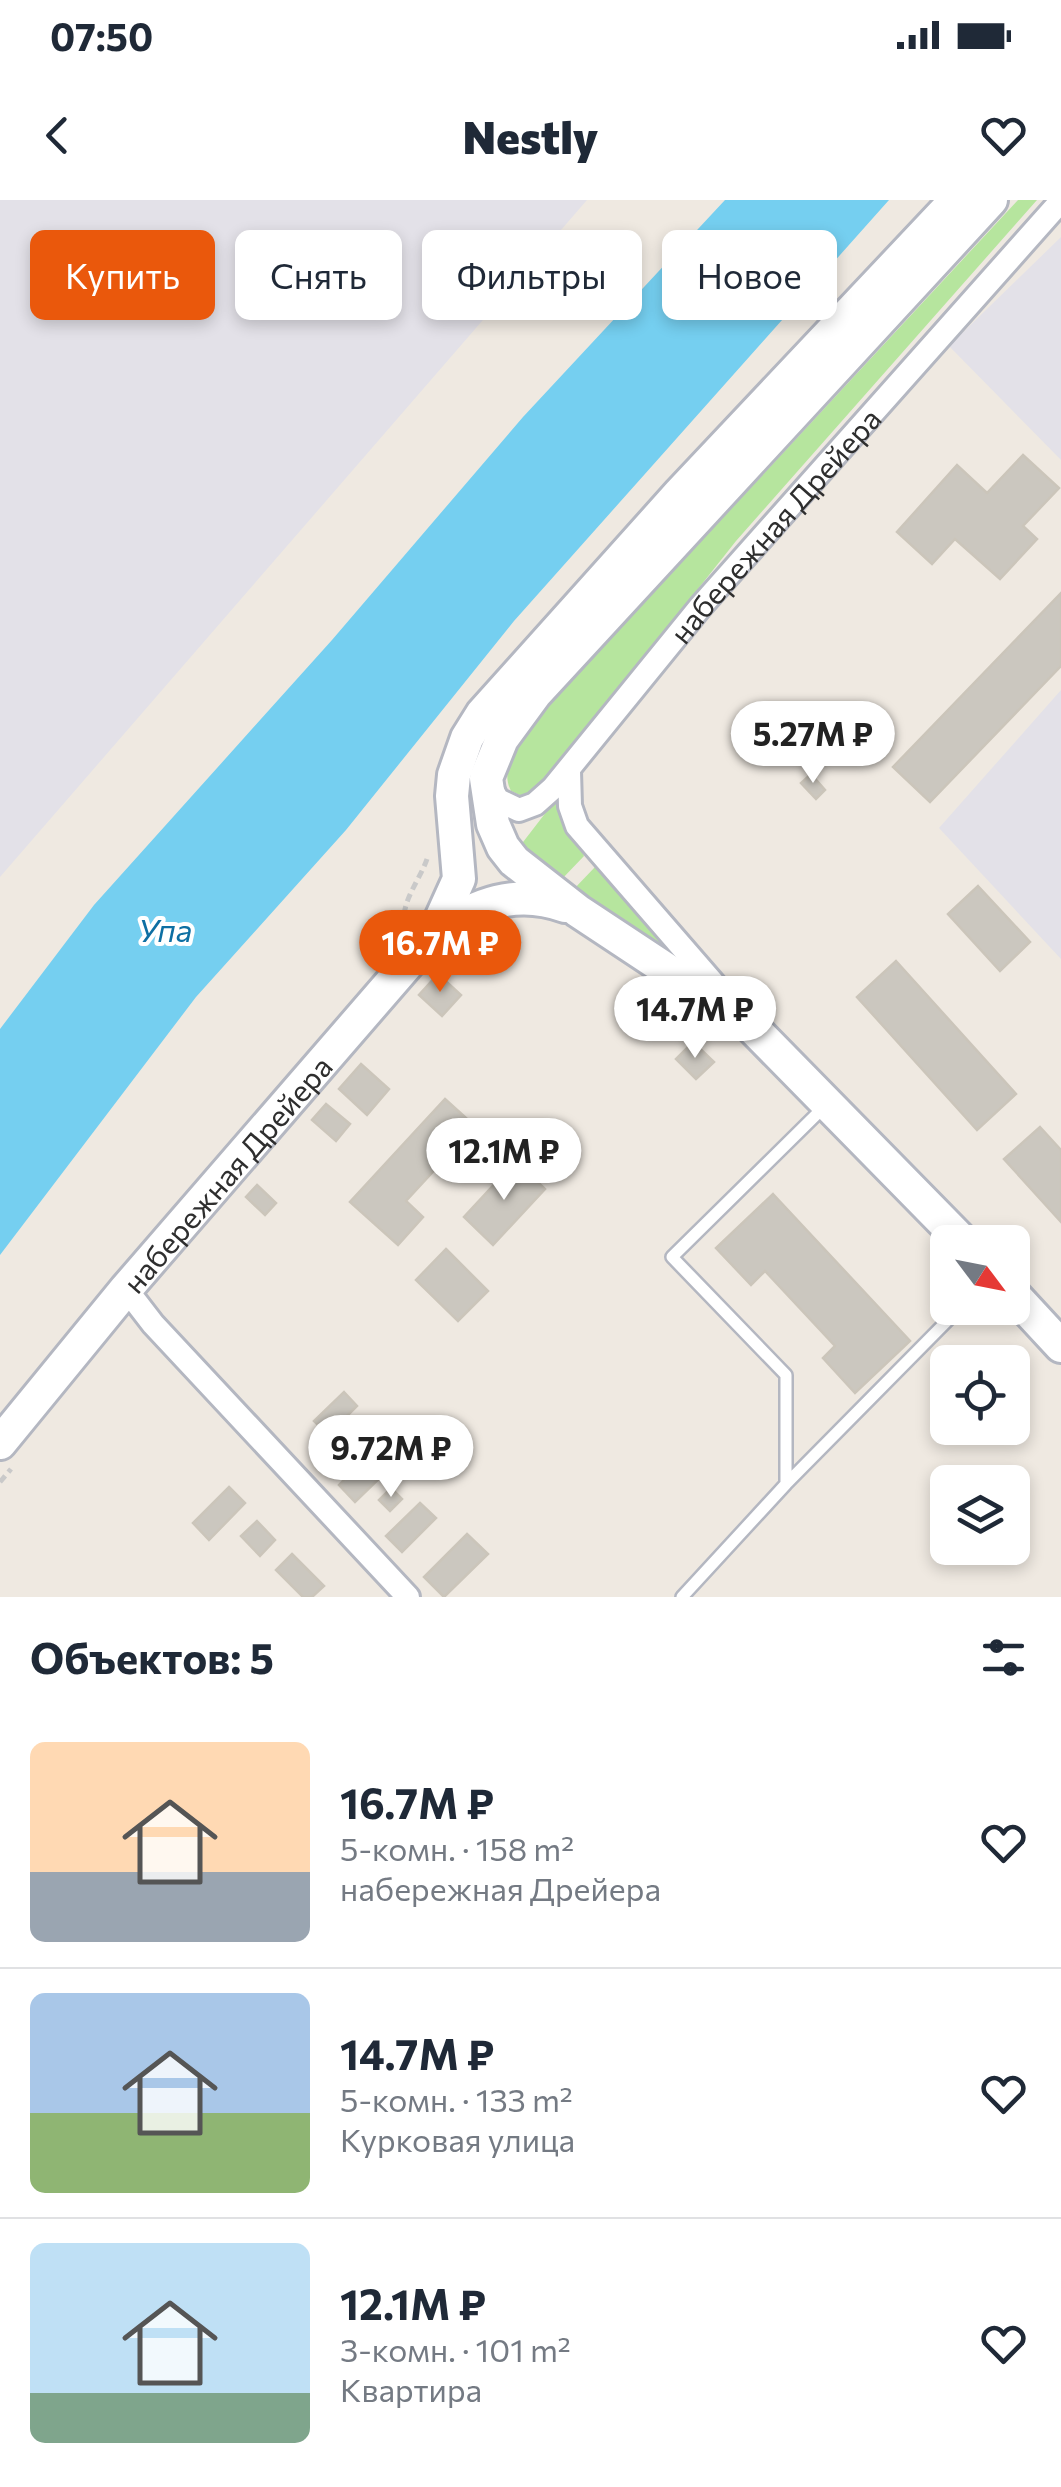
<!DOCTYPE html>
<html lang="ru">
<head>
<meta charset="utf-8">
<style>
	body { margin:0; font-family:Commissioner,sans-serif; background:#f2f2f3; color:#1f2937; height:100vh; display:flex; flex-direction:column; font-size:38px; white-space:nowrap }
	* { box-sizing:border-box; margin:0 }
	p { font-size:32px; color:#747a83 }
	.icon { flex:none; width:55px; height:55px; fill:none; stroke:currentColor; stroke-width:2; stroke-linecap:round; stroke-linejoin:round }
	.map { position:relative; height:1397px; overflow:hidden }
	.details { display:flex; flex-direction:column; background:#fff; flex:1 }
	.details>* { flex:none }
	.banner { position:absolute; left:30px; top:30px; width:1002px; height:90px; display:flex; gap:20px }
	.needle { width:65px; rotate:122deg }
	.buttons { position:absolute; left:930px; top:1025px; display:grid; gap:20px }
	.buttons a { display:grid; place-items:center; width:100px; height:100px; border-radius:15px; background:#fff; box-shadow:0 5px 15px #0003; font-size:50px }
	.price { position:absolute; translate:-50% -85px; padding:0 22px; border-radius:35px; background:#fff; color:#222; font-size:32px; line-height:65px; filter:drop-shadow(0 2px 5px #0008) }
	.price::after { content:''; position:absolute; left:50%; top:60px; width:30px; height:22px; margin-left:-15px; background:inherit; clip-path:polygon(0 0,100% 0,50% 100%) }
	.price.on { background:#ea580c; color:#fff }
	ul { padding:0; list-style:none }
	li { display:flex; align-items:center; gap:30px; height:250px; padding:0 30px }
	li+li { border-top:2px solid #e0e1e3 }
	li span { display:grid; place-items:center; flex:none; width:280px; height:200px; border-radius:15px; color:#555 }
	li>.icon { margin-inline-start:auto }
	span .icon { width:120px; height:120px; fill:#fffc; stroke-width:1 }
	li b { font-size:42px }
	h2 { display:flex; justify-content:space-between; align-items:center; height:120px; padding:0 30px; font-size:42px }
	.chip { padding:0 35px; border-radius:15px; background:#fff; box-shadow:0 5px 15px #0003; font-size:35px; line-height:90px }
	.chip.on { background:#ea580c; color:#fff }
	.status { display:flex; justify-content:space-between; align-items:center; height:70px; padding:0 50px; background:#fff; direction:ltr }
	.status svg { height:28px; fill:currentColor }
	header { display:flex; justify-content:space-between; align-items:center; height:130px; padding:0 30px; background:#fff; font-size:45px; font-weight:800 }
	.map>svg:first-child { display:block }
</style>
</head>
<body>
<div class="status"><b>07:50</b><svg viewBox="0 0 49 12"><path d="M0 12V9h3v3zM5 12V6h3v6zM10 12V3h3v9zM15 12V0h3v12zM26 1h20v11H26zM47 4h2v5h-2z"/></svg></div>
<header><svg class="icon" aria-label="back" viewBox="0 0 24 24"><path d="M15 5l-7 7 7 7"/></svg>Nestly<svg class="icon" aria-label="heart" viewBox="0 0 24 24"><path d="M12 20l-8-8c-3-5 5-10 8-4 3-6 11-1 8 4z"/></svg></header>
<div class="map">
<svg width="1061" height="1397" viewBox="0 0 1061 1397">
	<rect width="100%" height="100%" fill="#efe9e1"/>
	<!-- industrial -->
	<path fill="#e3e1e8" d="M0,0H587L0,677Z
		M1061,37V260L949,146Z
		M1061,490V759L939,628Z"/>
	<!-- green -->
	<path fill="#b6e59e" d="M1018,0H1037L736,341L537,592L524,597L511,591C496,563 530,528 547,507Z
		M557,598L584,656L561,680L520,646Z
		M595,667L684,769L573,690Z"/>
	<!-- water -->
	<path fill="#75cff0" d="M725,0H889L514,421L346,630L196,797L0,1055V829L94,705L332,440L523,217Z"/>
	<!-- building -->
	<path fill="#cbc7bf" stroke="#cbc5ba" stroke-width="2.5" d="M1023,255L1059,288L1023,326L1037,339L1000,379L955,339L932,364L897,332L957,265L987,293Z
		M1061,393V466L930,602L893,567Z
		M811,574L825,590L816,599L801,583Z
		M978,686L1030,742L1000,771L948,714Z
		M896,761L1016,894L977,930L857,797Z
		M438,774L461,795L442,816L419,795Z
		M693,842L714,862L696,879L676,859Z
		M361,864L389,889L367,915L339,889Z
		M445,899L475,926L406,1001L423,1017L398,1045L350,1002Z
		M326,904L350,924L336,941L312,920Z
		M1040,927L1061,950V1022L1004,959Z
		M516,961L545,989L493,1045L464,1017Z
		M257,985L276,1003L265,1015L246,997Z
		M773,994L910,1141L855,1193L823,1158L835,1146L765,1071L751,1085L716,1048Z
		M446,1049L488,1091L458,1121L416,1080Z
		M344,1192L357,1206L328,1235L314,1221Z
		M371,1252L388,1270L355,1302L339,1285Z
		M229,1287L245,1303L209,1340L193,1323Z
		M391,1288L402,1299L390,1311L379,1300Z
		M420,1303L436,1318L402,1352L386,1336Z
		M257,1321L275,1340L260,1356L241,1336Z
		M467,1334L488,1354L444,1397L424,1377Z
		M292,1354L324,1386L312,1397H303L276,1370Z"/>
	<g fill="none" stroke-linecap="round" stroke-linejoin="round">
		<defs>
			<path id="lane" d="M786,1284V1175L672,1057L824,907
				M682,1397L786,1284L951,1117L967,1108"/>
			<g id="street">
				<path d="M569,571L570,606L577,626L727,799"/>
				<path id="s1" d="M488,583L498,600L519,610L535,604L553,588L701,406L1061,1"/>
				<path d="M126,1089L153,1124L408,1397"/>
			</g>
			<g id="secondary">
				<path d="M435,732L459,679L452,596L454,575L467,538L482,514L680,293L956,0"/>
				<path d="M963,1042L749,824L578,711L514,661L503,647L493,624L486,578L502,539L535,494L991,0"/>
				<path d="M1012,1093L1061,1146"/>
				<path id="s2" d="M0,1243L126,1089L435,732C476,704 516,688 565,706"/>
			</g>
		</defs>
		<!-- lane casing -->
		<use href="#lane" stroke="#b4b7c1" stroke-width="16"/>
		<!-- street casing -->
		<use href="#street" stroke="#b4b7c1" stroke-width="28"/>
		<!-- secondary casing -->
		<use href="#secondary" stroke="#b4b7c1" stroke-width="38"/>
		<!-- path -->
		<path stroke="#c9c9c9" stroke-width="5" stroke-dasharray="8 5" stroke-linecap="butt" d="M405,727C399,704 420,680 427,659
			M0,1282L11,1269"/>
		<!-- lane -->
		<use href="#lane" stroke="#fff" stroke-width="11"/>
		<!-- street -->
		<use href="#street" stroke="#fff" stroke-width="22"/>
		<!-- secondary -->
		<use href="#secondary" stroke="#fff" stroke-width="32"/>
	</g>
	<g text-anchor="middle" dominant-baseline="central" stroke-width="8" stroke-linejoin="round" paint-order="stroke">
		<!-- street labels -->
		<g font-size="30" fill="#2e2e2e" stroke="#fff">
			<text stroke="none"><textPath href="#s1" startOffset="428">набережная Дрейера</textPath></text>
			<text stroke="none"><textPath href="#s2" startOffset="352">набережная Дрейера</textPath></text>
		</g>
		<!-- water labels -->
		<g font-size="32" font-style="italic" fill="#0d6fa3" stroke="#fff">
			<text x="165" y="729">Упа</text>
		</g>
	</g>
</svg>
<div class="buttons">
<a><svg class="needle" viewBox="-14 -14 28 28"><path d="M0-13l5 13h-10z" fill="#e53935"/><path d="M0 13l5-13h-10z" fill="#747a83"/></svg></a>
<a><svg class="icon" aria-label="locate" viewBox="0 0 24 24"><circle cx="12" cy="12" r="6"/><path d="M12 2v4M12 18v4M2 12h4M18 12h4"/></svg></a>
<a><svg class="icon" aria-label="layers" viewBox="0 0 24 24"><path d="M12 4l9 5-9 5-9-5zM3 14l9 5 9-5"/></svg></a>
</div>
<b class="price" style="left:813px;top:586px">5.27M ₽</b>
<b class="price on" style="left:440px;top:795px">16.7M ₽</b>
<b class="price" style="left:695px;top:861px">14.7M ₽</b>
<b class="price" style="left:504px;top:1003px">12.1M ₽</b>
<b class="price" style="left:391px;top:1300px">9.72M ₽</b>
<div class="banner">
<a class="chip on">Купить</a>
<a class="chip">Снять</a>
<a class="chip">Фильтры</a>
<a class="chip">Новое</a>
</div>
</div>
<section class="details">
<h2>Объектов: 5<svg class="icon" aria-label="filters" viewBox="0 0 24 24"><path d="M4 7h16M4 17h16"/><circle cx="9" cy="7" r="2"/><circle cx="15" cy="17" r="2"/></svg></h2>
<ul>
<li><span style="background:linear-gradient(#ffd9b3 65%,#9aa5b1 0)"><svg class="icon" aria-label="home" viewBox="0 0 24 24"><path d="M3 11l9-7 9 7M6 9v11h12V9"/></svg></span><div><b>16.7M ₽</b><p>5-комн. · 158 m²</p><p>набережная Дрейера</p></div><svg class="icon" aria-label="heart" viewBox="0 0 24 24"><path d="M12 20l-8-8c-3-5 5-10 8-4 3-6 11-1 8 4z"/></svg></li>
<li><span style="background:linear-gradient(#a9c7e8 60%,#8fb573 0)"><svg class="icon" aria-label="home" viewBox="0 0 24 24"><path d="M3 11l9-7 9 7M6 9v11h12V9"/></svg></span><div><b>14.7M ₽</b><p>5-комн. · 133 m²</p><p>Курковая улица</p></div><svg class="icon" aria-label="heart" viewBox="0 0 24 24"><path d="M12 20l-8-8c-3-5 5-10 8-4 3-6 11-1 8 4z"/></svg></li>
<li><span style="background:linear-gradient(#bfe0f5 75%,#7fa58c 0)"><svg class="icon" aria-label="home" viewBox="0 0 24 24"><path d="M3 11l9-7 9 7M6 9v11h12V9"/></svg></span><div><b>12.1M ₽</b><p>3-комн. · 101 m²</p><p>Квартира</p></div><svg class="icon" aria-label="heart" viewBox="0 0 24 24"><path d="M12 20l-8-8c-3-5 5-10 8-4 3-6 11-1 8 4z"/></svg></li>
</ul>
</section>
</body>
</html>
